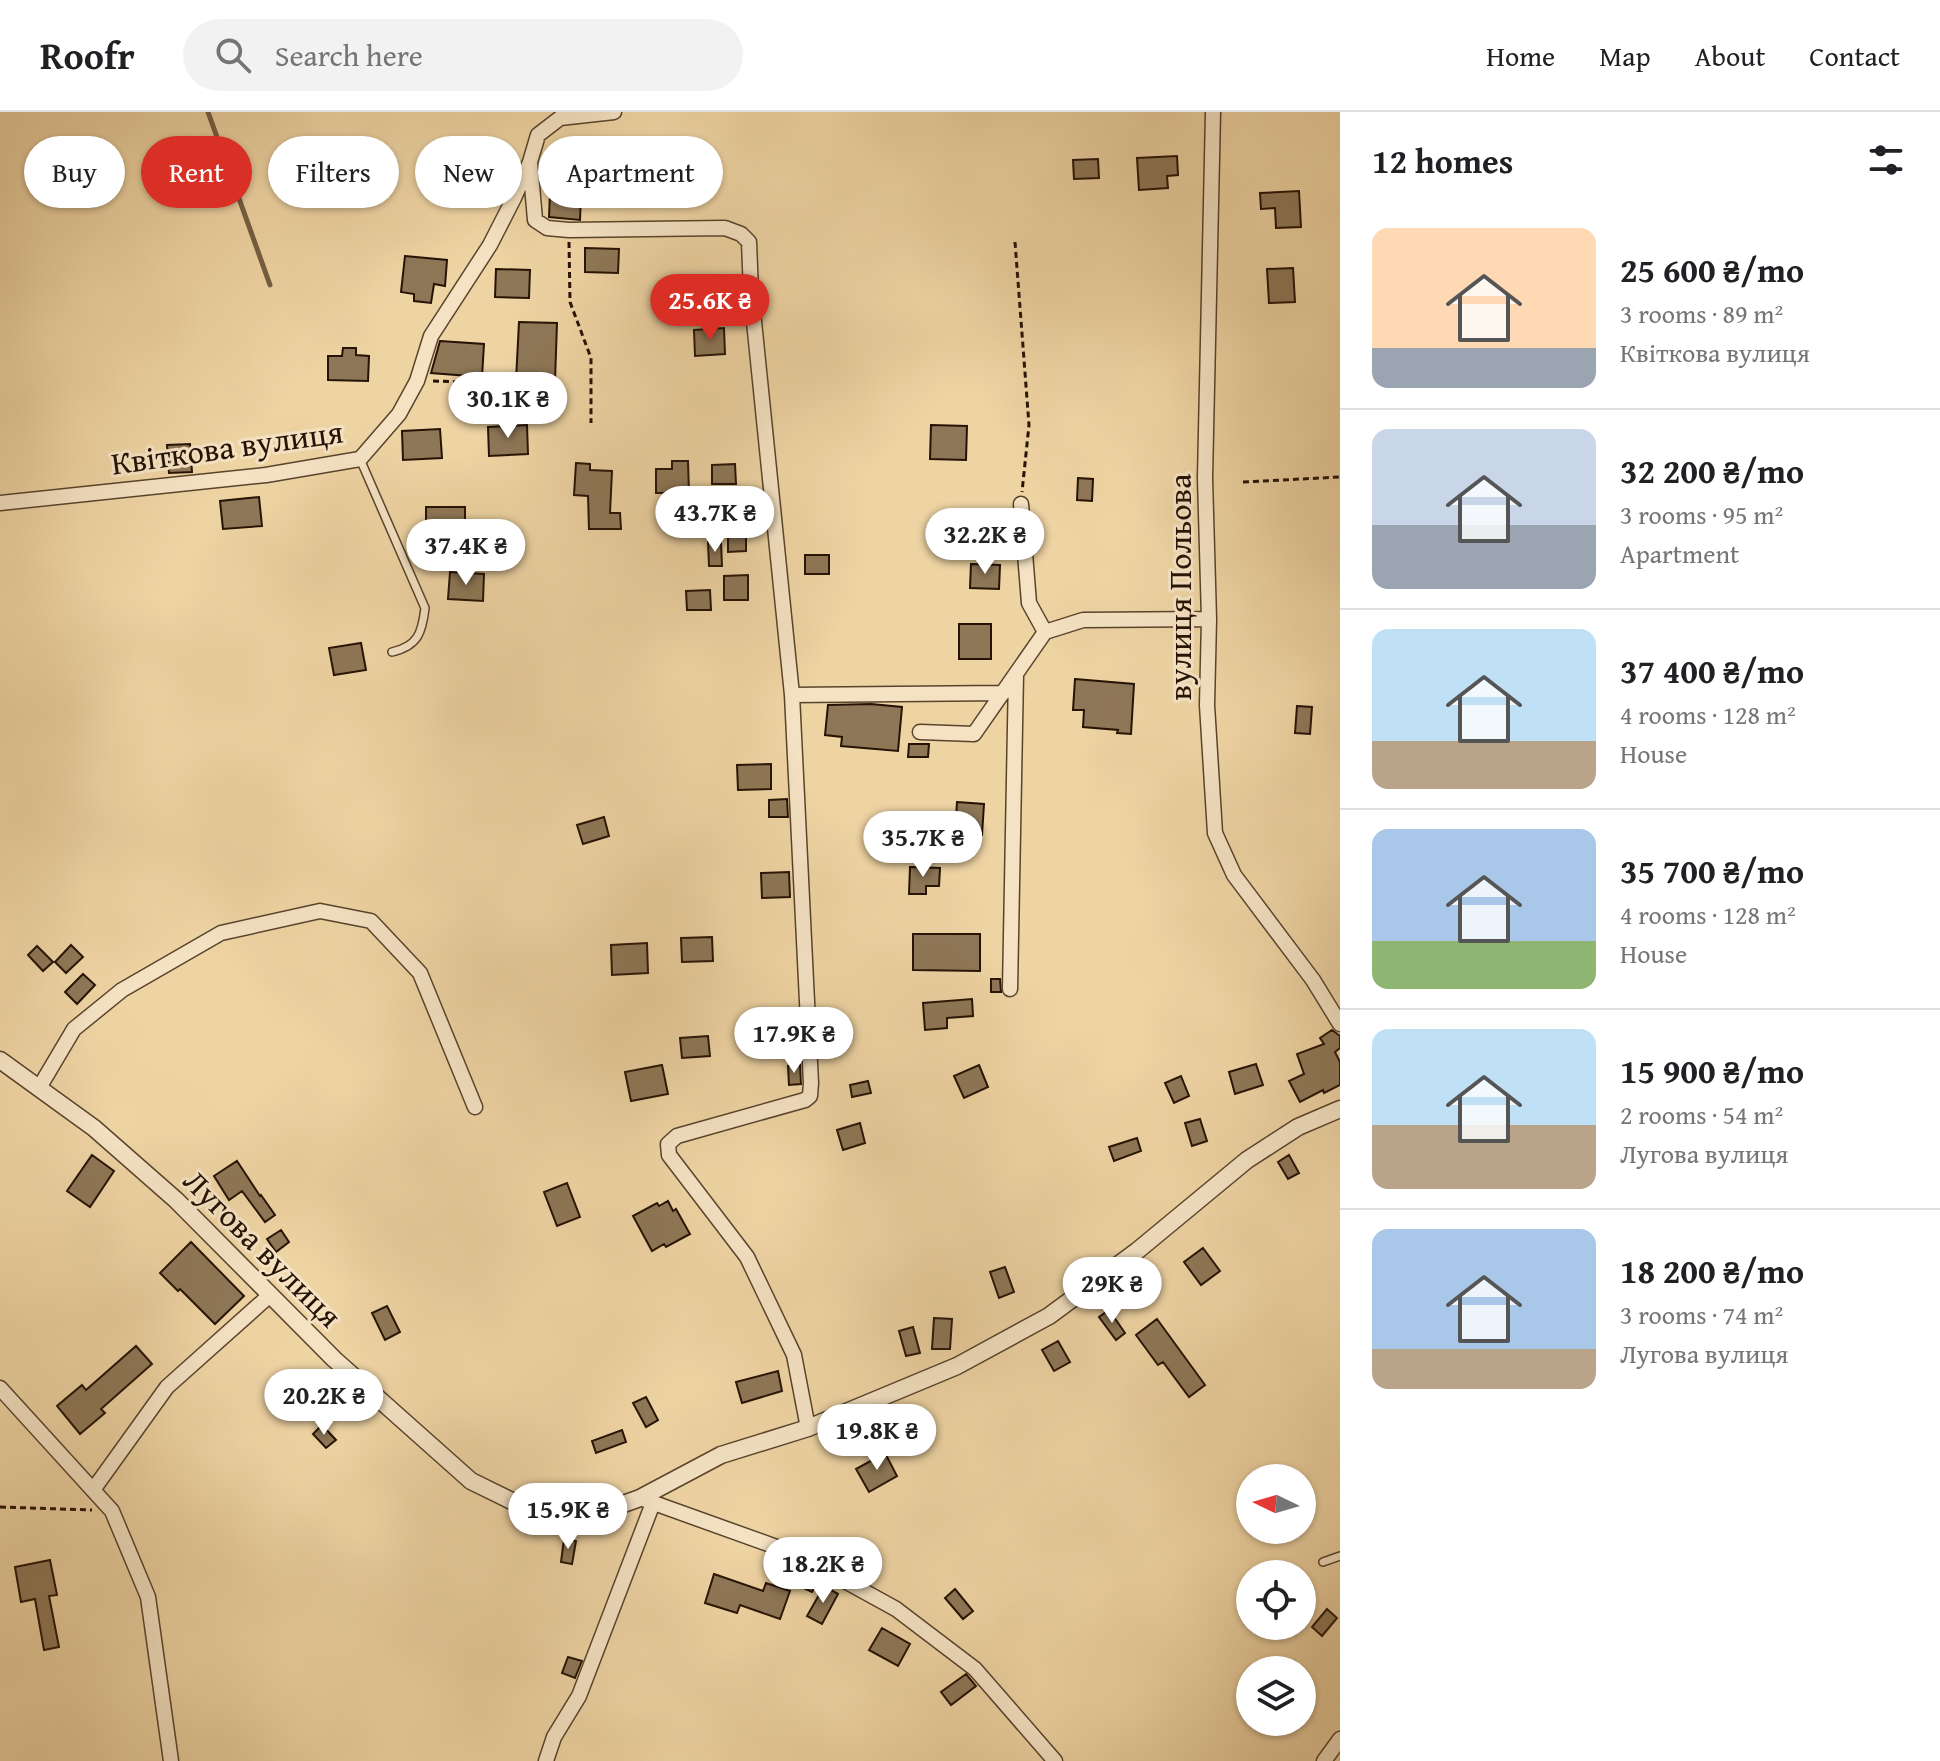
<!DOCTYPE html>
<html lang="en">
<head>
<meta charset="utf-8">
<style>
	body { margin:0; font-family:"Gentium Book Plus",serif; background:#f2f2f2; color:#202124; height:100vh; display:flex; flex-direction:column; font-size:30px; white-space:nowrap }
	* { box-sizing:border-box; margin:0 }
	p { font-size:26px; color:#757577 }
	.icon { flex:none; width:44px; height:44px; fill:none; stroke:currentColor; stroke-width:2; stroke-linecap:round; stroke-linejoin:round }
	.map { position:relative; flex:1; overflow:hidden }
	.side { display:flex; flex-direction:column; background:#fff; width:600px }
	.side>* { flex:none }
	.banner { position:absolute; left:24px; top:24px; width:760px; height:72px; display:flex; gap:16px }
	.needle { width:52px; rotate:275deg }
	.controls { position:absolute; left:1236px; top:1352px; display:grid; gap:16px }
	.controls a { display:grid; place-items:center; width:80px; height:80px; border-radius:50%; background:#fff; box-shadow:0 2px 6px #0004; font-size:40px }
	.price { position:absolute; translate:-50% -68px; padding:0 18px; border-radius:28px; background:#fff; color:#222; font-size:26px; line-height:52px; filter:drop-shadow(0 2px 4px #0008) }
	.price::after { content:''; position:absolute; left:50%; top:48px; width:24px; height:18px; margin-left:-12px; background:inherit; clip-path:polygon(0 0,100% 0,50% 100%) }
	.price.selected { background:#d93025; color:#fff }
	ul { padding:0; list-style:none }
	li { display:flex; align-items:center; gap:24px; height:200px; padding:0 32px }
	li+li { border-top:2px solid #e0e0e0 }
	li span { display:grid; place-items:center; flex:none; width:224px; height:160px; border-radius:16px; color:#555 }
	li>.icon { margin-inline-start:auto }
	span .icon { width:96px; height:96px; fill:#fffc; stroke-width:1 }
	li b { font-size:34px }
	h2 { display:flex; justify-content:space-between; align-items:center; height:96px; padding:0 32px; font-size:34px }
	.pill { padding:0 28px; border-radius:36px; background:#fff; box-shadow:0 2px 6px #0004; font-size:28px; line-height:72px }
	.pill.selected { background:#d93025; color:#fff }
	header { display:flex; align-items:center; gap:48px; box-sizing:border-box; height:112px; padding:0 40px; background:#fff; border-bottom:2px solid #e0e0e0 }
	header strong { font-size:38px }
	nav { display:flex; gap:44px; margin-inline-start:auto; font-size:28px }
	.search { width:560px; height:72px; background:#f2f2f2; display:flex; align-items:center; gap:20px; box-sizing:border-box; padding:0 28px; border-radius:44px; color:#757577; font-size:30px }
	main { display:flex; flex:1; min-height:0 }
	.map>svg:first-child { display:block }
</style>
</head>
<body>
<header>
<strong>Roofr</strong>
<div class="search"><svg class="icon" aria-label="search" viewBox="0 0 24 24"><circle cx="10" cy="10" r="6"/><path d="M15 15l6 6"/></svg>Search here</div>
<nav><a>Home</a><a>Map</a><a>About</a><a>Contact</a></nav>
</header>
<main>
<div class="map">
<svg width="1340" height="1649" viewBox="0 0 1340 1649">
	<rect width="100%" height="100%" fill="#eed3a3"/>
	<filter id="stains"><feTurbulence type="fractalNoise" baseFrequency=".0025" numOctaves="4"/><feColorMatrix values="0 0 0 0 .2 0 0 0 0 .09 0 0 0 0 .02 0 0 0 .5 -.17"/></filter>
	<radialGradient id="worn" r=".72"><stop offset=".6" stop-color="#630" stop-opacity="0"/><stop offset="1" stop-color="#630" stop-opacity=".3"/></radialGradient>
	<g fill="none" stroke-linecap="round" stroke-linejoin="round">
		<!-- stream -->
		<path stroke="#755f43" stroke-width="5" d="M208,0L270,173"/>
	</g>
	<!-- building -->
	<path fill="#8e7757" stroke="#261305" stroke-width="2" d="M587,39L614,40V48H618V66L586,65Z
		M1177,44L1178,63L1167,64L1168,76L1139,78L1137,46Z
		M1098,47L1099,66L1074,67L1073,48Z
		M1299,79L1301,115L1276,116L1275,96L1261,97L1260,81Z
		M550,81L581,82L580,108L549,105Z
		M585,136L619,137L618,161L585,160Z
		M405,144L447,148L445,174L434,172L431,191L414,189V182L401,180Z
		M1293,156L1295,190L1269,191L1267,157Z
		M496,157L530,158L529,186L495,185Z
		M519,210L557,211L555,269L516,268Z
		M724,216L725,242L695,244L694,218Z
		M440,229L484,232L482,265L431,261Z
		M343,236H356V243L369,244L368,269L328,268V244H342Z
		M527,313L528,342L489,344L488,315Z
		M931,313L967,314L966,348L930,347Z
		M440,317L442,346L403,348L402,319Z
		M190,332L192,360L169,361L167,333Z
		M672,349H688L689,381H656V357H672Z
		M576,351L590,352V358L612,359L610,401H620L621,417H589L588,384L574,383Z
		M735,352L736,372H712V353Z
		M1078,366L1093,367L1092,389L1077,388Z
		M259,385L262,414L223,417L220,389Z
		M426,395H465V414H454V425H426Z
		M964,398H993L994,429H964Z
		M728,425H746V439L728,440Z
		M708,430H721L722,454H709Z
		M805,443H829V462H805Z
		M971,452L1000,453L999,477L970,476Z
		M450,460L484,462L483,489L448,487Z
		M748,463V488H724V464Z
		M710,478L711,498H687L686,479Z
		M959,512H991V547H959Z
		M361,531L366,558L334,563L329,536Z
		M1075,567L1134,572L1131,622L1117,621L1118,618L1083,615L1084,598H1073Z
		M871,592L902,595L898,639L841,634L842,625L825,623L828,593Z
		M1297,594L1312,595L1310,622L1295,621Z
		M909,632H929L928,645H908Z
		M771,652V677L738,678L737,653Z
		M787,687L788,705H769V688Z
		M957,690L984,692L982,723L955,721Z
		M604,705L609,724L583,732L577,713Z
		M910,755L940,756L939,774H926V782H909Z
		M789,760L790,785L762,786L761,761Z
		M913,822H980V859L913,858Z
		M712,825L713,849L682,850L681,826Z
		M647,831L648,861L612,863L611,833Z
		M71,833L83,845L66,861L55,850Z
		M37,834L53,850L43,859L28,843Z
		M83,862L95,873L77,892L65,880Z
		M991,867H1000L1001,880H991Z
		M972,887L973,904L947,906V916L925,918L923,891Z
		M798,913L799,929H789L790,943L761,945V938L746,940L744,918Z
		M1332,918L1340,924V936L1335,940L1340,950V973L1324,981L1323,978L1300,990L1289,969L1304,962L1297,942L1324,932L1320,926Z
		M708,924L710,944L682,946L680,926Z
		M1256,952L1263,973L1235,982L1229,960Z
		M662,953L668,982L631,989L625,960Z
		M800,953L801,972L789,973L788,954Z
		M979,953L988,975L964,986L954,964Z
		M1181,964L1189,984L1174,991L1165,971Z
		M868,969L871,981L852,985L850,973Z
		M1200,1007L1207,1029L1192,1034L1185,1011Z
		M860,1011L865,1031L843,1038L837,1018Z
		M1137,1026L1141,1039L1114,1049L1109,1035Z
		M92,1043L114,1059L90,1095L67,1079Z
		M1289,1043L1299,1061L1288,1067L1278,1050Z
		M237,1049L260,1084L261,1083L275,1103L265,1110L242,1079L229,1088L214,1064Z
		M567,1071L580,1105L557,1114L544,1080Z
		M668,1089L673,1099L676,1097L690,1122L666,1135L664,1132L652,1139L633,1104L657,1091L659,1094Z
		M281,1118L289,1130L276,1140L267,1127Z
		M191,1130L244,1184L215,1212L180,1177L178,1179L160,1161Z
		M1203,1136L1220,1159L1201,1173L1184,1150Z
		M1005,1155L1014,1180L999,1186L990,1160Z
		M387,1194L400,1220L385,1228L372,1201Z
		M1109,1198L1125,1221L1116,1228L1099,1205Z
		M934,1206L952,1207L950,1237H932Z
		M1157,1207L1205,1273L1189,1285L1163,1250L1158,1253L1136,1223Z
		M913,1215L920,1241L906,1244L899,1219Z
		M1058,1229L1070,1250L1054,1259L1042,1238Z
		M136,1234L152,1252L101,1297L105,1301L80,1322L57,1294L82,1273L86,1278Z
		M778,1259L782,1279L742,1291L736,1270Z
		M342,1281L351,1290L335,1306L326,1296Z
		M646,1285L658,1308L646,1315L633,1291Z
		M322,1313L336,1328L326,1336L313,1322Z
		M622,1318L626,1330L596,1341L592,1329Z
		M885,1341L897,1364L869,1380L856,1357Z
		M564,1427L576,1429L572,1452L561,1450Z
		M50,1448L57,1483L49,1484L59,1535L44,1538L35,1487L21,1490L15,1455Z
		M714,1462L763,1479L766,1471L790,1479L780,1507L740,1493L737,1501L705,1491Z
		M804,1463L818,1469L812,1480L799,1474Z
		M824,1474L838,1482L822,1512L807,1504Z
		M955,1477L973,1499L963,1507L945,1486Z
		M1327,1497L1337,1506L1322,1524L1312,1515Z
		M882,1516L910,1532L898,1554L869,1538Z
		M568,1545L582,1549L575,1566L562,1561Z
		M966,1562L976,1574L951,1593L941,1580Z"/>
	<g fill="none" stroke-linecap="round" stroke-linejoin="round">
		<defs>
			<path id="service" d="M360,347L425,496C422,521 418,534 392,540
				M1323,1450L1340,1444"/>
			<path id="minor" d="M1213,0L1205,366L1209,507L1207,593L1215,721L1234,763L1313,868L1340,912
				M530,50L535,108L547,116L569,118L725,116L741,122L749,130L751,180L792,583L811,971L810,984L805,988L677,1024L668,1032L669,1043L747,1145L794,1243L808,1316
				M0,391L266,363L360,347L399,302L417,269L431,224L490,133L514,86L530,50L538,23L560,6L614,0
				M1021,392L1029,491L1045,520
				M792,583L1003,581
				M920,620L974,622L1045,520L1083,508L1209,507
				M1010,877L1016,562
				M39,976L74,917L122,878L221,821L320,799L371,809L420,861L475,995
				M0,1276L112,1399L148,1485L171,1649
				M93,1378L167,1275L270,1183
				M640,1386L796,1442L896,1497L975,1557L1055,1649
				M546,1649L554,1625L579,1584L653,1391
				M1324,1649L1340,1627"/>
			<path id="tertiary" d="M0,948L94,1016L176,1088L334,1247L471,1369L530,1398L582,1407L640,1386L721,1343L808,1316L957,1254L1049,1204L1137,1139L1247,1048L1298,1015L1340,997"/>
		</defs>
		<!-- service casing -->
		<use href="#service" stroke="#58432c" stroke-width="10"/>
		<!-- minor casing -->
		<use href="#minor" stroke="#58432c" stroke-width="17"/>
		<!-- tertiary casing -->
		<use href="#tertiary" stroke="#58432c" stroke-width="19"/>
		<!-- path -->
		<path stroke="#261305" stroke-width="3" stroke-dasharray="6 4" stroke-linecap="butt" d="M569,130L570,190L591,246V311
			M1015,130L1029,313L1022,380
			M433,269L490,271
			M1243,370L1340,365
			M0,1395L92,1398"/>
		<!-- service -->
		<use href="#service" stroke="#f4e2c3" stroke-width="7"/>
		<!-- minor -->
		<use href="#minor" stroke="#f4e2c3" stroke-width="14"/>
		<!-- tertiary -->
		<use href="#tertiary" stroke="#f4e2c3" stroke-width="16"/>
	</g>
	<g text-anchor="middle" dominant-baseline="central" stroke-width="6" stroke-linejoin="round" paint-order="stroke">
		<!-- street labels -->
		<g font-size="32" fill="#261305" stroke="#f4e2c3">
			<text transform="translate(227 335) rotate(-8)">Квіткова вулиця</text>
			<text transform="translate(1179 475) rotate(-90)">вулиця Польова</text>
			<text transform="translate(263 1136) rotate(45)">Лугова вулиця</text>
		</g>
	</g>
	<rect width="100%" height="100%" filter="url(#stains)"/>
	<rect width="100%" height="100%" fill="url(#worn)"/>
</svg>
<div class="controls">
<a><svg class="needle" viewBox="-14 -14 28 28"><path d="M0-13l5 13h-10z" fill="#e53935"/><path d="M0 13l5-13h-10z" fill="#757577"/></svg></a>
<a><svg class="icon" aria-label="locate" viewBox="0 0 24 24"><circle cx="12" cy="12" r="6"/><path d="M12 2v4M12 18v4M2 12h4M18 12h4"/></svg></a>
<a><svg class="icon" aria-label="layers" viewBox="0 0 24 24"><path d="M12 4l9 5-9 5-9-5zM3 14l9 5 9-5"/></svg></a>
</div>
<b class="price selected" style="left:710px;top:230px">25.6K ₴</b>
<b class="price" style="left:508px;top:328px">30.1K ₴</b>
<b class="price" style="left:715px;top:442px">43.7K ₴</b>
<b class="price" style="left:985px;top:464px">32.2K ₴</b>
<b class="price" style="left:466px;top:475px">37.4K ₴</b>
<b class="price" style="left:923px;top:767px">35.7K ₴</b>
<b class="price" style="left:794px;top:963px">17.9K ₴</b>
<b class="price" style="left:1112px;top:1213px">29K ₴</b>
<b class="price" style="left:324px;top:1325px">20.2K ₴</b>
<b class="price" style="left:877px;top:1360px">19.8K ₴</b>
<b class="price" style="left:568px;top:1439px">15.9K ₴</b>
<b class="price" style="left:823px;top:1493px">18.2K ₴</b>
<div class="banner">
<a class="pill">Buy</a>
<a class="pill selected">Rent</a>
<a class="pill">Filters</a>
<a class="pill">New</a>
<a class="pill">Apartment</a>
</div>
</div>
<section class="side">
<h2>12 homes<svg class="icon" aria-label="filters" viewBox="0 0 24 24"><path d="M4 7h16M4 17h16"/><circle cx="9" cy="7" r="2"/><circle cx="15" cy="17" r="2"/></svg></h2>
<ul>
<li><span style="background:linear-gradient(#ffd9b3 75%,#9aa5b1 0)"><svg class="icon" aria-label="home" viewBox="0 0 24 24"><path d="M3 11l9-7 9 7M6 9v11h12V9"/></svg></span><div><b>25 600 ₴/mo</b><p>3 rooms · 89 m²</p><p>Квіткова вулиця</p></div></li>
<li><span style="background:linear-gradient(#c9d6e8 60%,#9aa5b1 0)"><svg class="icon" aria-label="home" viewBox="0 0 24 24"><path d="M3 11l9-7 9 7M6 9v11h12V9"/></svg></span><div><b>32 200 ₴/mo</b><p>3 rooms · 95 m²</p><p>Apartment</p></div></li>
<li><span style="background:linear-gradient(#bfe0f5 70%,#b9a48a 0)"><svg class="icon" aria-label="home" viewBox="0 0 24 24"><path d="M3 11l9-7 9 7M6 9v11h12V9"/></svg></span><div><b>37 400 ₴/mo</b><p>4 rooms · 128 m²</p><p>House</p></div></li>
<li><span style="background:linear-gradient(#a9c7e8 70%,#8fb573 0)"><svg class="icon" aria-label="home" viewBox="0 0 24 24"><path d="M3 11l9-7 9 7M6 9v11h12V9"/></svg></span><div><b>35 700 ₴/mo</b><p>4 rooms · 128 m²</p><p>House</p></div></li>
<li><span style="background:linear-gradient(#bfe0f5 60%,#b9a48a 0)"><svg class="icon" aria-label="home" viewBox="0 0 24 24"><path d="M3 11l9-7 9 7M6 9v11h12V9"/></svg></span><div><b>15 900 ₴/mo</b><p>2 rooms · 54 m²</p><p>Лугова вулиця</p></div></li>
<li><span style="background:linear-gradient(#a9c7e8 75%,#b9a48a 0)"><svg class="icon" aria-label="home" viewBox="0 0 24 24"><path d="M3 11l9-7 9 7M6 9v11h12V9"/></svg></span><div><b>18 200 ₴/mo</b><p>3 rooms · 74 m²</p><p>Лугова вулиця</p></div></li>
</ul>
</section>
</main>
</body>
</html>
